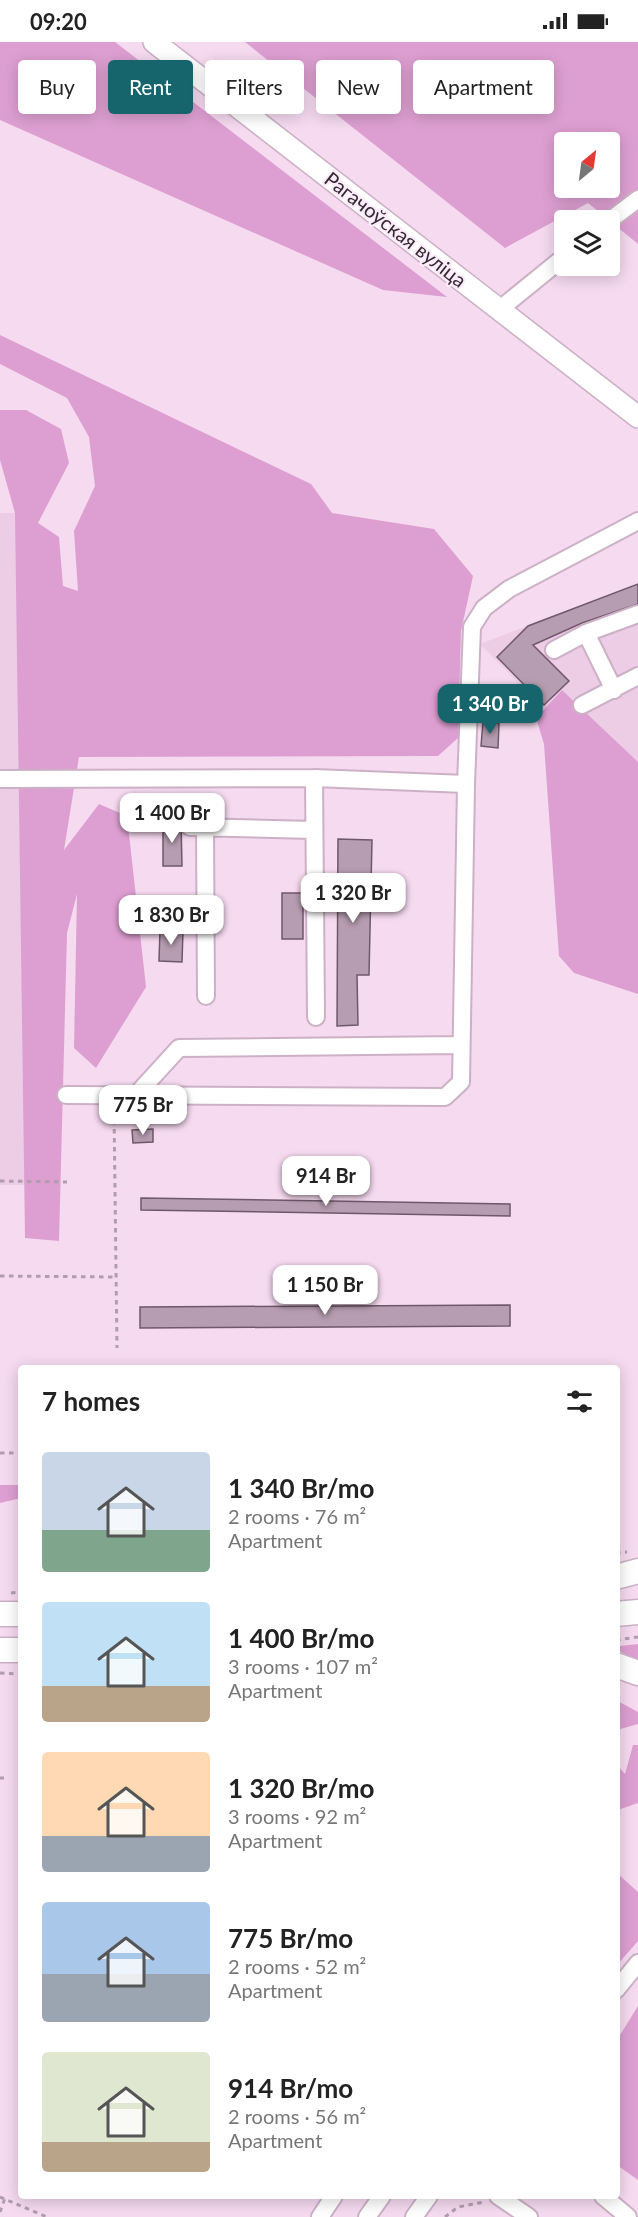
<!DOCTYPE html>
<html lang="en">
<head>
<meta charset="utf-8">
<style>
	body { margin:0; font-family:Lato,sans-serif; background:#f2f2f2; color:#222; height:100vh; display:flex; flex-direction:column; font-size:22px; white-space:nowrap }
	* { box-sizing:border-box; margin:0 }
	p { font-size:20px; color:#767676 }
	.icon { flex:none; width:33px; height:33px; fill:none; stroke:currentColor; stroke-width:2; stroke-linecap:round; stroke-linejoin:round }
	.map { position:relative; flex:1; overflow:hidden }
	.panel { position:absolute; left:18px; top:1323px; width:602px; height:834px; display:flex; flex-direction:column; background:#fff; border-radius:6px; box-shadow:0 3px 15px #0003 }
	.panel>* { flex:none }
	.guide { position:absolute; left:18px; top:18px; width:603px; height:54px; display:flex; gap:12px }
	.needle { width:39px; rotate:29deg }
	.controls { position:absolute; left:554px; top:90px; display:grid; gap:12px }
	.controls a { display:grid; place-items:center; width:66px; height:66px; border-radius:6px; background:#fff; box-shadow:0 3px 15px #0003; font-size:30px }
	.price { position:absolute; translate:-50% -51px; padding:0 14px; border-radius:12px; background:#fff; color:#222; font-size:20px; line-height:39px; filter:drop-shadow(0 2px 3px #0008) }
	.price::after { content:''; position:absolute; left:50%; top:36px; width:18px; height:14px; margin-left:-9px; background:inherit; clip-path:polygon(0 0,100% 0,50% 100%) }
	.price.active { background:#17656c; color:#fff }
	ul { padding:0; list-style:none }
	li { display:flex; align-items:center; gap:18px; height:150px; padding:0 24px }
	li span { display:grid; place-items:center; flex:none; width:168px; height:120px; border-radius:6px; color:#555 }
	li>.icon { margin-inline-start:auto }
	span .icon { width:72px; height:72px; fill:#fffc; stroke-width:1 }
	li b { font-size:26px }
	h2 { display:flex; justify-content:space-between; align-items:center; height:72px; padding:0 24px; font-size:26px }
	.chip { padding:0 21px; border-radius:6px; background:#fff; box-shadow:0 3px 15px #0003; font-size:21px; line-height:54px }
	.chip.active { background:#17656c; color:#fff }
	.status { display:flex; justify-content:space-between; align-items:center; height:42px; padding:0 30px; background:#fff; direction:ltr }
	.status svg { height:16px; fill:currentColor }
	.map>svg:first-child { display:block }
</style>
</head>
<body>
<div class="status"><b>09:20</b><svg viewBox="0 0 49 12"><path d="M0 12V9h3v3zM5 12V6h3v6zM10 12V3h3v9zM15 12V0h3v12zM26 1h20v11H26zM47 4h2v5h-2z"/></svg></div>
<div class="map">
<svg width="638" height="2175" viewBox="0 0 638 2175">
	<rect width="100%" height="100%" fill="#f6daf0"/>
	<!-- built -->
	<path fill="#edcce6" d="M0,471H16L26,1143H0Z
		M638,542V720L562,648L544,667L480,602Z"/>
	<!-- green -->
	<path fill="#dd9fd1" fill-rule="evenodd" d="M0,0H115L447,255L383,248L0,78Z
		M245,0H638V202L588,161L505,206ZM564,100H609V146H564Z
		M0,293L311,442L332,471L434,487L473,534L461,589L458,696L438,714L79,715L64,808L99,762L127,774L146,945L96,1026L74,1006L77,852L67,891L59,1199L25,1196L15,471L0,418V368H26L61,387L69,421L38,481L59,495L63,544L78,549L74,489L95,444L89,395L67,356L0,322Z
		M562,648L638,720V952L574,931L559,914L544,702L536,676Z
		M0,1443H21V1456L0,1461Z
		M638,1602V1618L619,1609L620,1604Z
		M616,1658L638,1670V1682L617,1688Z
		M633,1703H638V1761L618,1768L617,1723L625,1732Z
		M617,1831L638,1850V1899L617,1923Z
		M638,1964V2138L617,2123V1998Z"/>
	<!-- building -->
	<path fill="#b79db1" stroke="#6f586b" stroke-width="1.5" d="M638,542V562L582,581L533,603L569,639L544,663L497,615L528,584Z
		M483,680L499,681L498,706L481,704Z
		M163,780H181L182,824H163Z
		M338,797L372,798L369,933H357L358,983L337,984Z
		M282,851H303V897H282Z
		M160,888L183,889L182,920L159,919Z
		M153,1087V1100L133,1101L132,1088Z
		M141,1156L510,1162V1174L141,1168Z
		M510,1263V1284L140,1286V1265Z"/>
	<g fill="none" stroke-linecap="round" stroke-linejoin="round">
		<defs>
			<path id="minor" d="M609,179L638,157
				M500,267L564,215
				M554,608L586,591
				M614,648L586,591L638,572
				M582,663L638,634
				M314,736L316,975
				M0,737L314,736L466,742
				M190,785L313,788
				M205,786L206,954
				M137,1052L179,1006L459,1003
				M66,1053L445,1055L461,1040L466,742L472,585L484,566L509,547L638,479
				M616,1948L638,1921
				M498,2154L529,2175
				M603,2154L628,2175
				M320,2175L334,2154
				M367,2175L382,2154
				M414,2175L429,2154"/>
			<path id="major" d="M154,0L638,375"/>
			<path id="highway" d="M616,1535L638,1529
				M0,1572H21
				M616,1572L638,1570
				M0,1608H21
				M616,1623L638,1631"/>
		</defs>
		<!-- minor casing -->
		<use href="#minor" stroke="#ccb1c6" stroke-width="20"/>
		<!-- major casing -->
		<use href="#major" stroke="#ccb1c6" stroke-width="24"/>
		<!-- highway casing -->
		<use href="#highway" stroke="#ccb1c6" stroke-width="27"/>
		<!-- path -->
		<path stroke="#b29dae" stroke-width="3" stroke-dasharray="4.5 4.5" stroke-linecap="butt" d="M114,1069L117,1306
			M0,1139L67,1140
			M0,1234L114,1235
			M0,1411H21
			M616,1511L627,1510
			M11,1551L21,1550
			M616,1598L638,1595
			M0,1631L21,1632
			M0,1736H4
			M0,2155L47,2175
			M0,2170L5,2156
			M445,2175L458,2165L484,2160"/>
		<!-- minor -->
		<use href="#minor" stroke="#fff" stroke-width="16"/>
		<!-- major -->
		<use href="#major" stroke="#fff" stroke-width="21"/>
		<!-- highway -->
		<use href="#highway" stroke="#fff" stroke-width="24"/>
	</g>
	<g text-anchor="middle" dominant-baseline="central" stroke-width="4.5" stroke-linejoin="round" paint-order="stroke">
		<!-- street labels -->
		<g font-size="20" fill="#342a32" stroke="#fcebf8">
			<text transform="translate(396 187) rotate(38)">Рагачоўская вуліца</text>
		</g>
	</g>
</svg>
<div class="controls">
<a><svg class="needle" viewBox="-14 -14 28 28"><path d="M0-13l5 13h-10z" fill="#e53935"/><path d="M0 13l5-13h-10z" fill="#767676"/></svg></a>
<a><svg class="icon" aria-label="layers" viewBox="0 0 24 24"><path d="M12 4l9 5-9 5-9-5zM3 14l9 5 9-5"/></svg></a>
</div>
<b class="price active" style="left:490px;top:693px">1 340 Br</b>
<b class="price" style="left:172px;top:802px">1 400 Br</b>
<b class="price" style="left:353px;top:882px">1 320 Br</b>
<b class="price" style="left:171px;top:904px">1 830 Br</b>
<b class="price" style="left:143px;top:1094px">775 Br</b>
<b class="price" style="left:326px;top:1165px">914 Br</b>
<b class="price" style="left:325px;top:1274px">1 150 Br</b>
<div class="guide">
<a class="chip">Buy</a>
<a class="chip active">Rent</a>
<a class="chip">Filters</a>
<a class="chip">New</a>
<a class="chip">Apartment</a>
</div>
<section class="panel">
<h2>7 homes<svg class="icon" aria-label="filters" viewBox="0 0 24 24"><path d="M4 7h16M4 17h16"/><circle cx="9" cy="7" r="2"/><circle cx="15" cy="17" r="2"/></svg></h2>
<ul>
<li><span style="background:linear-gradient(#c9d6e8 65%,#7fa58c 0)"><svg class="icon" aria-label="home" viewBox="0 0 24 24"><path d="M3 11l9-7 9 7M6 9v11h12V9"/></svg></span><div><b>1 340 Br/mo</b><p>2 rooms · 76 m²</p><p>Apartment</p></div></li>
<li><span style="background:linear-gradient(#bfe0f5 70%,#b9a48a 0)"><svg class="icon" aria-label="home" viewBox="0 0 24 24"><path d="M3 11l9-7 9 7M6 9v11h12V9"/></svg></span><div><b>1 400 Br/mo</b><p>3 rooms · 107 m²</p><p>Apartment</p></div></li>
<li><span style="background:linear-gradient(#ffd9b3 70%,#9aa5b1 0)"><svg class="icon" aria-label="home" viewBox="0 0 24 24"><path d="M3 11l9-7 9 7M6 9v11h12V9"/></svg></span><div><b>1 320 Br/mo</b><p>3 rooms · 92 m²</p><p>Apartment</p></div></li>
<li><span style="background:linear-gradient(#a9c7e8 60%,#9aa5b1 0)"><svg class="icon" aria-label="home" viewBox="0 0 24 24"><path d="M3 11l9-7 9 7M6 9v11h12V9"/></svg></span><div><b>775 Br/mo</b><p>2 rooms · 52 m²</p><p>Apartment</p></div></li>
<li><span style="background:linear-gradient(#dfe7d0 75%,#b9a48a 0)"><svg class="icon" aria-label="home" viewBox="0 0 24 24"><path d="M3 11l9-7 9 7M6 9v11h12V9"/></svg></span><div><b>914 Br/mo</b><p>2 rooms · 56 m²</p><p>Apartment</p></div></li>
</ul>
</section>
</div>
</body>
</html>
